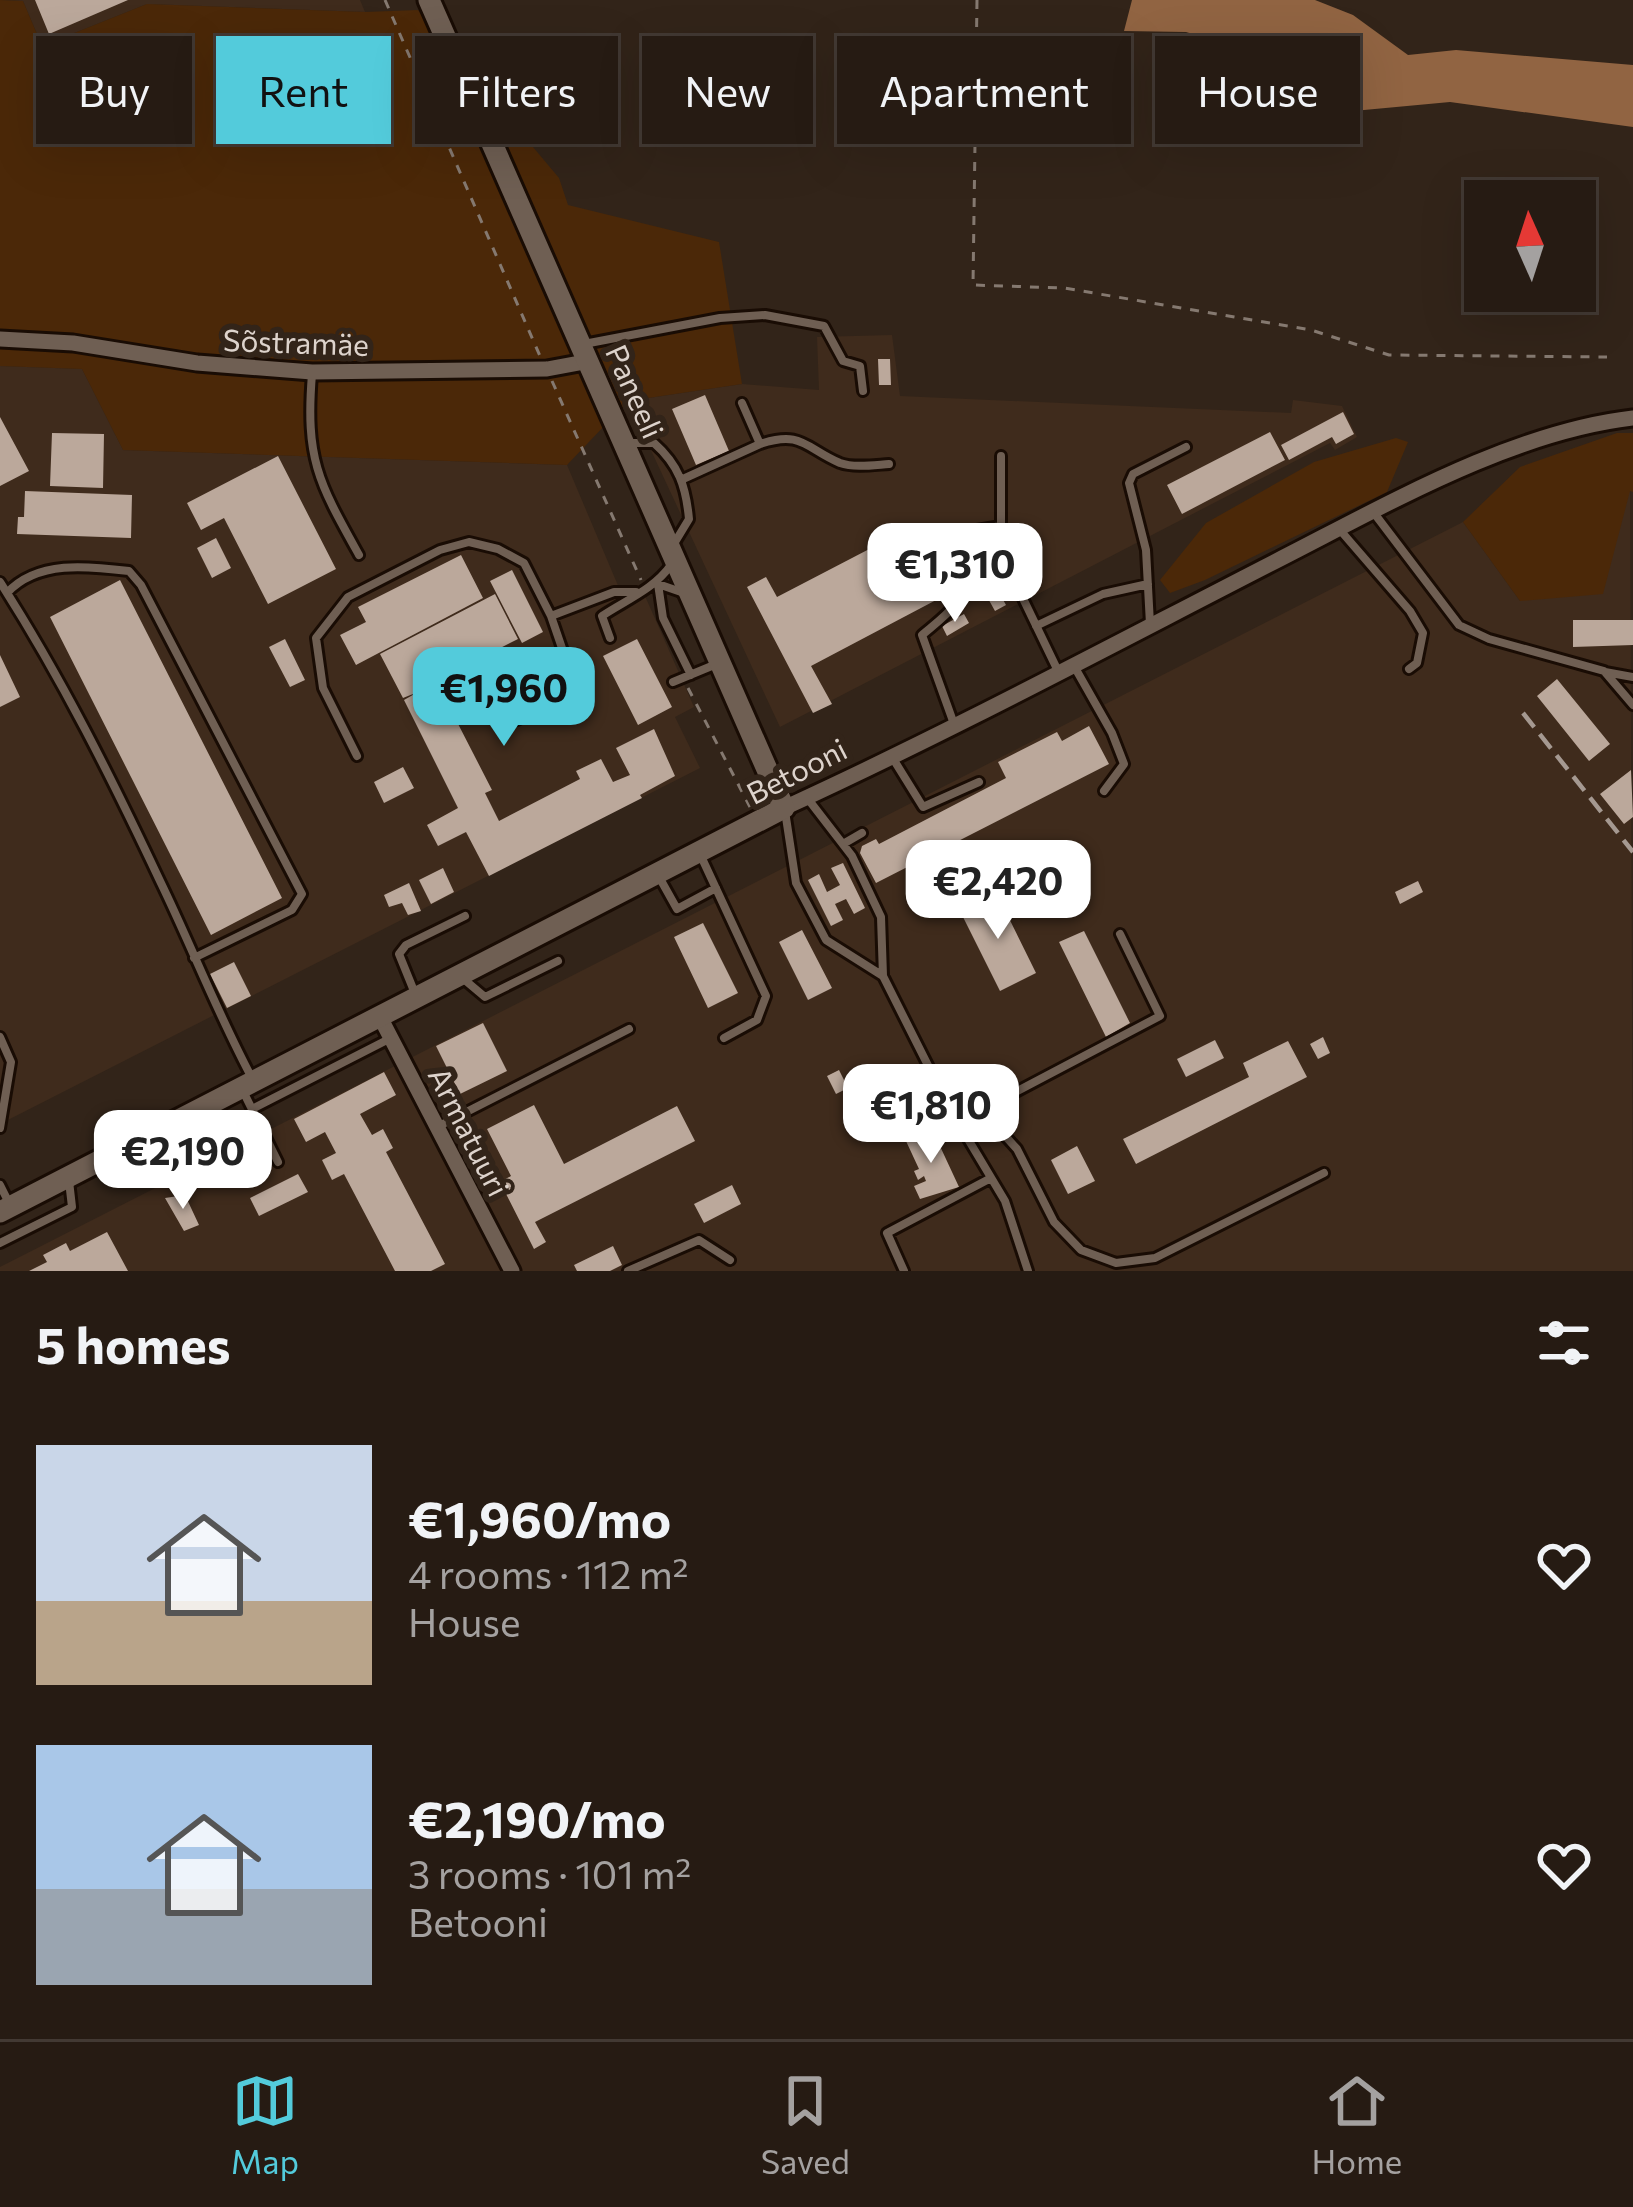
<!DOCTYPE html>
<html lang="en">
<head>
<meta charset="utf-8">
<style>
	body { margin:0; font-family:Commissioner,sans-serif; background:#2e241c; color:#f1f3f6; height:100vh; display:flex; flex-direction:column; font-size:45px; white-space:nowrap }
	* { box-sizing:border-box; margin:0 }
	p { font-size:39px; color:#a4a1a0 }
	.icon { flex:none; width:66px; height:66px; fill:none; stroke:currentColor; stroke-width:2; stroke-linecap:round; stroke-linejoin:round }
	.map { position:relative; height:1271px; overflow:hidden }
	.sheet { display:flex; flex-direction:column; background:#261b13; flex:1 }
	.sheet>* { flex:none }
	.hud { position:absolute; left:36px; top:36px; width:1563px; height:108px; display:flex; gap:24px }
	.needle { width:78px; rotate:357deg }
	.fabs { position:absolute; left:1464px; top:180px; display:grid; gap:24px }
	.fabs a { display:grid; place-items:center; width:132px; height:132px; border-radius:0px; background:#261b13; box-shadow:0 12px 48px #0002,0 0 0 3px #423933; font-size:60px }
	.price { position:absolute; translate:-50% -102px; padding:0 27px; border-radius:24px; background:#fff; color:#222; font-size:39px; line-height:78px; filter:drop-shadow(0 3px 6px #0008) }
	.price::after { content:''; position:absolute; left:50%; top:72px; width:36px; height:27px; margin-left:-18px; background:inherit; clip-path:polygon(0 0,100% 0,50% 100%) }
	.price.on { background:#53cbdb; color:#111 }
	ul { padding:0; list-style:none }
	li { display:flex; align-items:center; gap:36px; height:300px; padding:0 36px }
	li span { display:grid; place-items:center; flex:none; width:336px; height:240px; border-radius:0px; color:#555 }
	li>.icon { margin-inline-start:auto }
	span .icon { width:144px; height:144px; fill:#fffc; stroke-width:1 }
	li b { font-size:51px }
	h2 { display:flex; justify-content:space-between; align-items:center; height:144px; padding:0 36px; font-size:51px }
	.tag { padding:0 42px; border-radius:0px; background:#261b13; box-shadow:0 12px 48px #0002,0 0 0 3px #423933; font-size:42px; line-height:108px }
	.tag.on { background:#53cbdb; color:#111 }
	.menu { display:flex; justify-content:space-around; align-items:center; height:168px; border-top:3px solid #423933; background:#261b13; font-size:33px; color:#a4a1a0 }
	.menu a { display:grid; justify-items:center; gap:6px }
	.menu .on { color:#53cbdb }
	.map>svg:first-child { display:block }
</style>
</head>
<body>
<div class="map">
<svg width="1633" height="1271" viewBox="0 0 1633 1271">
	<rect width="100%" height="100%" fill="#322419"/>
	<!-- built -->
	<path fill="#3f2b1c" d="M7,0H360L365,12L147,4L42,46L23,1Z
		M892,335L900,396L1291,413L1293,400L1342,406L1357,437L1335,450L1330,443L780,727L628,401L742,384L819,390L817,337Z
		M0,366L82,369L123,450L567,465L622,595L641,587L694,707L675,717L700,768L0,1124Z
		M1630,490L1633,1271H0V1267L1463,522L1520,601Z"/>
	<!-- green -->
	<path fill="#4b2808" d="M0,0L23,1L42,46L147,4L365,12L418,10L559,178L568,205L719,242L742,384L628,401L567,465L123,450L82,369L0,366Z
		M1617,433H1633V492L1630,491L1603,594L1520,601L1463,522L1520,467Z
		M1396,438L1408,442L1387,492L1205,580L1170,593L1160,580L1206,523L1314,462Z"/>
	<!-- water -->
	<path fill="#916442" d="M1132,0H1315L1353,15L1408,55L1456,50L1633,65V127L1450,102L1223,123L1263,100L1285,62L1186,32L1124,31Z"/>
	<!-- building -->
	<path fill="#bba89b" d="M35,0H128L49,34Z
		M878,359H890L891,385H879Z
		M705,395L729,451L696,465L672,409Z
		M1343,412L1354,434L1336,444L1332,437L1289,460L1281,445Z
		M0,417L29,471L0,486Z
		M1270,432L1285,460L1182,514L1167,485Z
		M52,433L104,434L103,488L50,486Z
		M278,456L336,569L268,604L224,518L201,530L187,503Z
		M25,491L132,495L131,538L17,534L18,517H24Z
		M902,532L938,599L811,666L832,704L813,713L747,587L766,577L777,597Z
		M216,538L231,568L212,578L197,548Z
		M461,555L483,598L356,665L340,635L366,622L358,607Z
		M512,570L543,632L522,643L490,581Z
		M120,580L282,898L211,935L50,617Z
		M996,587L1006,605L995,611L985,593Z
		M495,594L518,639L436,681L492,790L485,793L499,821L580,779L576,771L601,759L613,782L630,775L616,748L654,729L675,776L640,795L642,798L489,876L466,832L438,846L427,825L458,808L404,700L418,692L403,698L380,654Z
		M964,614L969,623L947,636L942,626Z
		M1573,620H1633V645L1573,647Z
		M285,639L305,680L290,687L269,647Z
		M637,639L672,707L638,725L603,656Z
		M0,655L20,697L0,707Z
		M1557,679L1610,744L1589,761L1537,696Z
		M1089,726L1109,764L876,883L860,853L862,846L876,839L879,844L1006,778L998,762L1057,732L1062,741Z
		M403,767L414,788L384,803L374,782Z
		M1631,770L1633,817L1624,824L1600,794Z
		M1073,844L1085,866L1075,872L1062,849Z
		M1053,858L1058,869L1039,878L1034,866Z
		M843,863L865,908L854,914L846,899L835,904L843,920L831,926L808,880L819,874L827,892L840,885L831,868Z
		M443,868L454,892L431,904L419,880Z
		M1418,881L1423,892L1400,904L1395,892Z
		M409,883L421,911L408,915L402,903L389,907L384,895Z
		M996,892L1036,973L1000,991L960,911Z
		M703,923L738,993L708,1008L674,937Z
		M802,930L832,988L808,1000L779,942Z
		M1084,931L1130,1023L1106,1037L1059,942Z
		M234,962L251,996L227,1008L210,974Z
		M483,1023L507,1071L460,1094L436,1046Z
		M1323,1037L1330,1053L1318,1059L1310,1044Z
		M1215,1040L1224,1058L1186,1077L1177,1059Z
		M1288,1041L1307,1077L1136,1164L1123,1139L1249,1077L1243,1063Z
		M839,1070L848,1088L836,1094L827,1076Z
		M384,1072L396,1095L360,1114L372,1135L383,1129L393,1148L386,1152L445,1264L431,1271H395L344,1174L332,1180L322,1160L336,1153L325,1132L306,1142L294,1119Z
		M915,1073L932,1106L916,1115L899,1082Z
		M534,1105L564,1164L677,1106L695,1141L535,1222L546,1242L534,1249L500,1182L511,1176L487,1129Z
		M932,1129L959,1187L920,1199L914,1186L926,1181L924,1176L918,1180L914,1171L919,1169L906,1141Z
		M1077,1146L1095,1181L1068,1194L1051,1160Z
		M298,1174L308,1192L259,1216L250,1198Z
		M732,1185L741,1204L704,1223L694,1204Z
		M185,1195L199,1225L184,1231L165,1198Z
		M107,1232L128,1271H29L47,1262L43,1255L66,1243L70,1251Z
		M613,1246L622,1265L610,1271H577L574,1265Z"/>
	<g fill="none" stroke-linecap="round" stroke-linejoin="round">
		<defs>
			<path id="lane" d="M584,344L720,318L765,315L824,326L843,361L860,366L863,391
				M312,374C305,460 319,483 359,555
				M628,443H654C679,465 686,487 689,519L672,547
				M760,444C802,430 805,448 840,463C854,468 874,465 889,464
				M1001,456V553L1058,671
				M683,479L760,444L742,403
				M1374,513L1459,625L1489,639L1604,671L1633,705
				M1340,530L1410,611L1423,633L1417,663L1409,669
				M0,582C61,677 112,779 160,881C192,947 218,1015 253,1080
				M7,593C37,560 88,566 129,571L141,585L302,894L292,910L194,958
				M684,593L658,584L663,618L691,675
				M1150,624L1146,550L1129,483L1133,474L1186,447
				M1036,626L1103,594L1148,584
				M610,638L602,616C626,600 654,589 671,565
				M1074,666L1112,733L1124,764L1104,791
				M1605,672L1633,677
				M673,682L719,663
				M517,720L576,689L551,616L614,592H636
				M954,724L922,635C942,618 970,600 965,570C964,559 960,552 960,540L977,530L1001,526
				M357,756L323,688L316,638L348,597L440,550L469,542L498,549L524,563L551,616
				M892,757L923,807L979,782
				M808,799L852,856L881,917L883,976
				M785,811L796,883L826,940L883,976L952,1113L970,1116L1160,1016L1120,934
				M843,844L862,833
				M700,854L766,996L757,1020L724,1038
				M658,875L677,909L716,888
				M460,976L485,997L558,961
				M416,996L399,954L406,945L465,916
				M0,1037L11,1062L0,1128
				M242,1089L278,1162
				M252,1109L389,1039
				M982,1110L1017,1149L1054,1222L1081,1250L1116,1263L1155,1258L1324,1173
				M953,1114L1005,1201L1028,1271
				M439,1126L629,1029
				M157,1132L193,1161L261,1128
				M0,1185L10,1205
				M0,1243L72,1207L69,1181
				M628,1271L699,1240L730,1260
				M904,1271L887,1233L991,1178"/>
			<path id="street" d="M0,339L73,343L197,363L312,372L547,369L590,361
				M784,808C952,731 1116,643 1280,559C1388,504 1512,432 1633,418
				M380,1017L512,1271"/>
			<path id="secondary" d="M0,1212L784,808L429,0"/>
		</defs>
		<!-- lane casing -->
		<use href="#lane" stroke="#190c04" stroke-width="14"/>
		<!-- street casing -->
		<use href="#street" stroke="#190c04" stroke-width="21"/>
		<!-- secondary casing -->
		<use href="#secondary" stroke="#190c04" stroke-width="27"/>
		<!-- path -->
		<path stroke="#857970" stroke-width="3" stroke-dasharray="9 9" stroke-linecap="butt" d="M385,0L540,356
			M977,0L973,285L1064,288L1311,330L1389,355L1607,357
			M552,381L641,580
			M688,688L750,807"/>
		<!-- lane -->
		<use href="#lane" stroke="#6f5f53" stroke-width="8"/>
		<!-- street -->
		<use href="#street" stroke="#6f5f53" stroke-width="15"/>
		<!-- secondary -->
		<use href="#secondary" stroke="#6f5f53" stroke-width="21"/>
		<!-- rail -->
		<path stroke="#a59991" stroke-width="4.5" stroke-dasharray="18 9" stroke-linecap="butt" d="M1523,713L1633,852"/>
	</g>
	<g text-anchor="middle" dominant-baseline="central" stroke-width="12" stroke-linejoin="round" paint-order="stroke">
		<!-- street labels -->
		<g font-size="30" fill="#ddd3cc" stroke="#322419">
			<text transform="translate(296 341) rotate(2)">Sõstramäe</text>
			<text transform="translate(636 391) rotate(66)">Paneeli</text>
			<text transform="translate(796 770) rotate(-27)">Betooni</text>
			<text transform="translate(470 1131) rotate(63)">Armatuuri</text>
		</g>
	</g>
</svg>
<div class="fabs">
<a><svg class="needle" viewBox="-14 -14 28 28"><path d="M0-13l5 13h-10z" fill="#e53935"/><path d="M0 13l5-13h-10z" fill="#a4a1a0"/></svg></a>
</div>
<b class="price" style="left:955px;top:625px">€1,310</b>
<b class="price on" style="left:504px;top:749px">€1,960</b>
<b class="price" style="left:998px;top:942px">€2,420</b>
<b class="price" style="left:931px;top:1166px">€1,810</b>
<b class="price" style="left:183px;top:1212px">€2,190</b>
<div class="hud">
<a class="tag">Buy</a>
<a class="tag on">Rent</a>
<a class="tag">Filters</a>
<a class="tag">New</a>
<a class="tag">Apartment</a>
<a class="tag">House</a>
</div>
</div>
<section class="sheet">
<h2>5 homes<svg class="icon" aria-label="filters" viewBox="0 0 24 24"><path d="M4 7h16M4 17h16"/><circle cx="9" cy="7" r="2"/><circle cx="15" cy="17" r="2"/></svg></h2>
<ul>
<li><span style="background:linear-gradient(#c9d6e8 65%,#b9a48a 0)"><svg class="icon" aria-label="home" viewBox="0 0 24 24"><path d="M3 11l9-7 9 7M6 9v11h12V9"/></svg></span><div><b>€1,960/mo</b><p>4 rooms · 112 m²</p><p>House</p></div><svg class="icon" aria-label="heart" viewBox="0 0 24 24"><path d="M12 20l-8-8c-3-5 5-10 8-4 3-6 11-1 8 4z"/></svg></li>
<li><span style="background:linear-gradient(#a9c7e8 60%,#9aa5b1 0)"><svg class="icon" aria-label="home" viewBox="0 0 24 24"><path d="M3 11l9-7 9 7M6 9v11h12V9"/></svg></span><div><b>€2,190/mo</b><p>3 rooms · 101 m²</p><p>Betooni</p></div><svg class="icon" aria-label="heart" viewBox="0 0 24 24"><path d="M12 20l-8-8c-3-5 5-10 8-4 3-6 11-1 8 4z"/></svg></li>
</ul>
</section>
<nav class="menu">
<a class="on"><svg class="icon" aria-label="map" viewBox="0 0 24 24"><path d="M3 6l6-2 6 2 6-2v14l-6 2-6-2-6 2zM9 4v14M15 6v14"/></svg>Map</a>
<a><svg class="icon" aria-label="saved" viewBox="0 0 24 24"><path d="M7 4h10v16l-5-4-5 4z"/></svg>Saved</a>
<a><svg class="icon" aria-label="home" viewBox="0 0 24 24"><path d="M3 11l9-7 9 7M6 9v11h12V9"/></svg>Home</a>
</nav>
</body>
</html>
